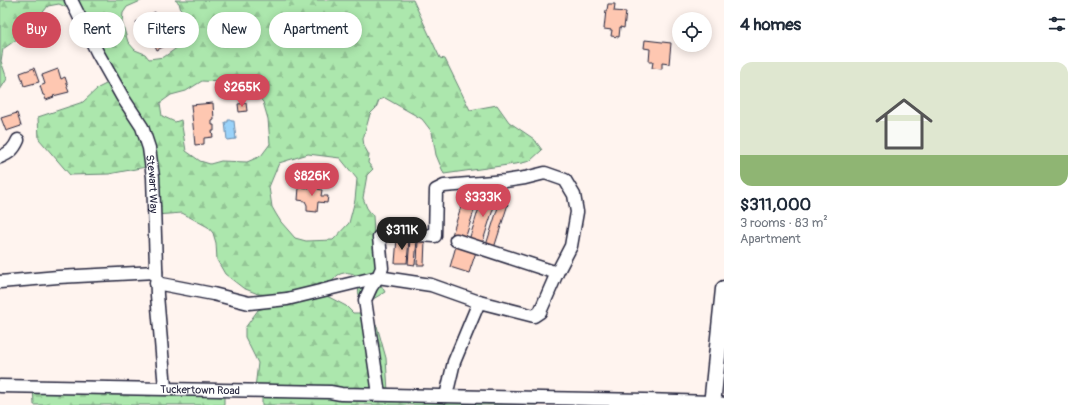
<!DOCTYPE html>
<html lang="en">
<head>
<meta charset="utf-8">
<style>
	body { margin:0; font-family:Pangolin,sans-serif; background:#f2f2f3; color:#1f2937; height:100vh; display:flex; flex-direction:column; font-size:15px; white-space:nowrap }
	* { box-sizing:border-box; margin:0 }
	p { font-size:13px; color:#747a83 }
	.icon { flex:none; width:22px; height:22px; fill:none; stroke:currentColor; stroke-width:2; stroke-linecap:round; stroke-linejoin:round }
	.map { position:relative; flex:1; overflow:hidden }
	.side { display:flex; flex-direction:column; background:#fff; width:360px }
	.side>* { flex:none }
	.guide { position:absolute; left:12px; top:12px; width:380px; height:36px; display:flex; gap:8px }
	.fabs { position:absolute; left:672px; top:12px; display:grid; gap:8px }
	.fabs a { display:grid; place-items:center; width:40px; height:40px; border-radius:50%; background:#fff; box-shadow:0 2px 10px #0003; font-size:20px }
	.price { position:absolute; translate:-50% -34px; padding:0 9px; border-radius:14px; background:#d1495b; color:#fff; font-size:13px; line-height:26px; filter:drop-shadow(0 1px 2px #0008) }
	.price::after { content:''; position:absolute; left:50%; top:24px; width:12px; height:9px; margin-left:-6px; background:inherit; clip-path:polygon(0 0,100% 0,50% 100%) }
	.price.active { background:#222; color:#fff }
	ul { padding:0; list-style:none }
	li { display:grid; align-content:center; gap:8px; height:212px; padding:0 16px }
	li span { display:grid; place-items:center; height:124px; border-radius:12px; color:#555 }
	li>.icon { margin-inline-start:auto }
	span .icon { width:72px; height:72px; fill:#fffc; stroke-width:1 }
	li b { font-size:17px }
	h2 { display:flex; justify-content:space-between; align-items:center; height:48px; padding:0 16px; font-size:17px }
	.tag { padding:0 14px; border-radius:18px; background:#fff; box-shadow:0 2px 10px #0003; font-size:14px; line-height:36px }
	.tag.active { background:#d1495b; color:#fff }
	main { display:flex; flex:1; min-height:0 }
	.map>svg:first-child { display:block }
</style>
</head>
<body>
<main>
<div class="map">
<svg width="724" height="405" viewBox="0 0 724 405">
	<defs>
		<pattern id="forest-firs" width="22" height="20" patternUnits="userSpaceOnUse"><rect width="22" height="20" fill="#ace7ad"/><path d="M5 1l3.5 6h-7zM16 11l3.5 6h-7z" fill="#94c696"/></pattern>
	</defs>
	<rect width="100%" height="100%" fill="#fff4ef"/>
	<filter id="ink" filterUnits="userSpaceOnUse"><feTurbulence type="fractalNoise" baseFrequency=".025" numOctaves="2"/><feDisplacementMap in="SourceGraphic" scale="8" xChannelSelector="R" yChannelSelector="G"/><feConvolveMatrix kernelMatrix="1 2 1 2 8 2 1 2 1" color-interpolation-filters="sRGB"/></filter>
	<g filter="url(#ink)">
		<!-- forest -->
		<path fill="url(#forest-firs)" stroke="#678474" fill-rule="evenodd" d="M0,0H143L127,7L123,13L122,22L128,42L135,50L145,54L149,59L164,57L185,42L187,32L179,3L175,0H413L440,58L445,59L470,110L497,105L509,122L534,139L542,150L530,161L522,163L444,174L436,155L432,132L422,119L385,98L379,100L376,108L370,114L363,139L364,146L369,155L368,163L373,169L367,175L363,198L367,208L373,216L377,278L385,292L368,302C355,294 358,294 361,280C355,272 346,271 338,275C333,279 328,288 324,293L327,296L346,306L353,313H360L368,322L377,326L386,358L388,392L537,396V405H262V391L255,388L258,363L245,337V328L258,310L278,304V295L258,294L243,288L225,274L217,260L216,243L213,233L208,227L182,213L155,215L151,166L109,174L70,175L39,139L38,117L83,102L98,88L112,81L70,9L59,4L48,6L27,32L3,49L1,61L7,79L0,90ZM202,81L222,82L231,91L254,92L263,102L268,119L270,144L261,156L247,162L221,161L210,164L200,161L186,151L181,120L175,122L162,116L160,103L171,95L186,91ZM308,154L340,158L357,179L355,200L349,223L333,240L306,241L295,238L281,222L276,214L272,207L269,187L279,163Z
			M33,385L224,389V405H34Z"/>
		<!-- water -->
		<path fill="#9ad2f9" stroke="#6a8cad" d="M228,120H231V121H234L236,139L227,140L225,122H228Z"/>
		<!-- building -->
		<path fill="#fec7b1" stroke="#22223b" d="M608,4H615L614,11L626,12L624,28L620,27L619,37L611,36L612,30L604,29L606,10H607Z
			M155,12L171,43L157,50L151,37L145,40L136,22Z
			M645,40L671,43L669,64L662,63V69L652,68L653,62H649L650,49L644,48Z
			M34,68L39,82L24,86L20,73Z
			M58,69L61,79L65,77L68,86L67,87L69,92L53,96L54,97L46,100L44,95H43L40,86L45,84L42,75Z
			M213,103L214,120L212,121V125H214V131H212L213,137L204,138V144L195,145L191,105Z
			M246,103L247,111L239,112L238,104Z
			M17,113L21,126L6,131L1,118Z
			M310,186H318V189L322,190L321,196H328L327,203L318,202L317,212L307,211V205L305,201L298,200L299,187L310,188Z
			M466,191L479,195L465,239L452,235Z
			M484,192L497,197L482,244L469,240Z
			M500,201L508,204L494,248L486,245Z
			M397,238L409,239L407,263H395Z
			M410,239H417L415,265L408,264Z
			M418,240H425L424,265H417Z
			M456,246L476,252L469,273L450,267Z"/>
		<g fill="none" stroke-linecap="round" stroke-linejoin="round">
			<defs>
				<g id="minor">
					<path id="s1" d="M71,0L97,52L123,98L142,127L149,148L153,177L157,295L165,388"/>
					<path d="M0,157C10,153 14,149 18,140"/>
					<path d="M456,240L557,273"/>
					<path d="M0,282L58,277L156,272"/>
					<path d="M156,283L213,294L249,303L287,299L378,277L431,285L479,302"/>
					<path id="s2" d="M0,386L330,392L341,394L645,400L712,402L724,404"/>
					<path d="M379,394L365,300L371,287L378,277L382,268L379,237L387,233L435,236L436,190L444,186L505,181L525,178L545,173L565,180L574,195L577,212L571,246L557,273L540,312L534,316L479,302L454,362L446,396"/>
				</g>
				<path id="major" d="M712,405L724,289"/>
			</defs>
			<!-- minor casing -->
			<use href="#minor" stroke="#22223b" stroke-width="15"/>
			<!-- major casing -->
			<use href="#major" stroke="#22223b" stroke-width="19"/>
			<!-- minor -->
			<use href="#minor" stroke="#fff" stroke-width="12"/>
			<!-- major -->
			<use href="#major" stroke="#fff" stroke-width="16"/>
		</g>
	</g>
	<g text-anchor="middle" dominant-baseline="central" stroke-width="3" stroke-linejoin="round" paint-order="stroke">
		<!-- street labels -->
		<g font-size="11" fill="#22223b" stroke="#fff">
			<text stroke="none"><textPath href="#s1" startOffset="204">Stewart Way</textPath></text>
			<text stroke="none"><textPath href="#s2" startOffset="200">Tuckertown Road</textPath></text>
		</g>
	</g>
</svg>
<div class="fabs">
<a><svg class="icon" aria-label="locate" viewBox="0 0 24 24"><circle cx="12" cy="12" r="6"/><path d="M12 2v4M12 18v4M2 12h4M18 12h4"/></svg></a>
</div>
<b class="price" style="left:242px;top:108px">$265K</b>
<b class="price" style="left:312px;top:197px">$826K</b>
<b class="price" style="left:483px;top:218px">$333K</b>
<b class="price active" style="left:402px;top:251px">$311K</b>
<div class="guide">
<a class="tag active">Buy</a>
<a class="tag">Rent</a>
<a class="tag">Filters</a>
<a class="tag">New</a>
<a class="tag">Apartment</a>
</div>
</div>
<section class="side">
<h2>4 homes<svg class="icon" aria-label="filters" viewBox="0 0 24 24"><path d="M4 7h16M4 17h16"/><circle cx="9" cy="7" r="2"/><circle cx="15" cy="17" r="2"/></svg></h2>
<ul>
<li><span style="background:linear-gradient(#dfe7d0 75%,#8fb573 0)"><svg class="icon" aria-label="home" viewBox="0 0 24 24"><path d="M3 11l9-7 9 7M6 9v11h12V9"/></svg></span><div><b>$311,000</b><p>3 rooms · 83 m²</p><p>Apartment</p></div></li>
</ul>
</section>
</main>
</body>
</html>
